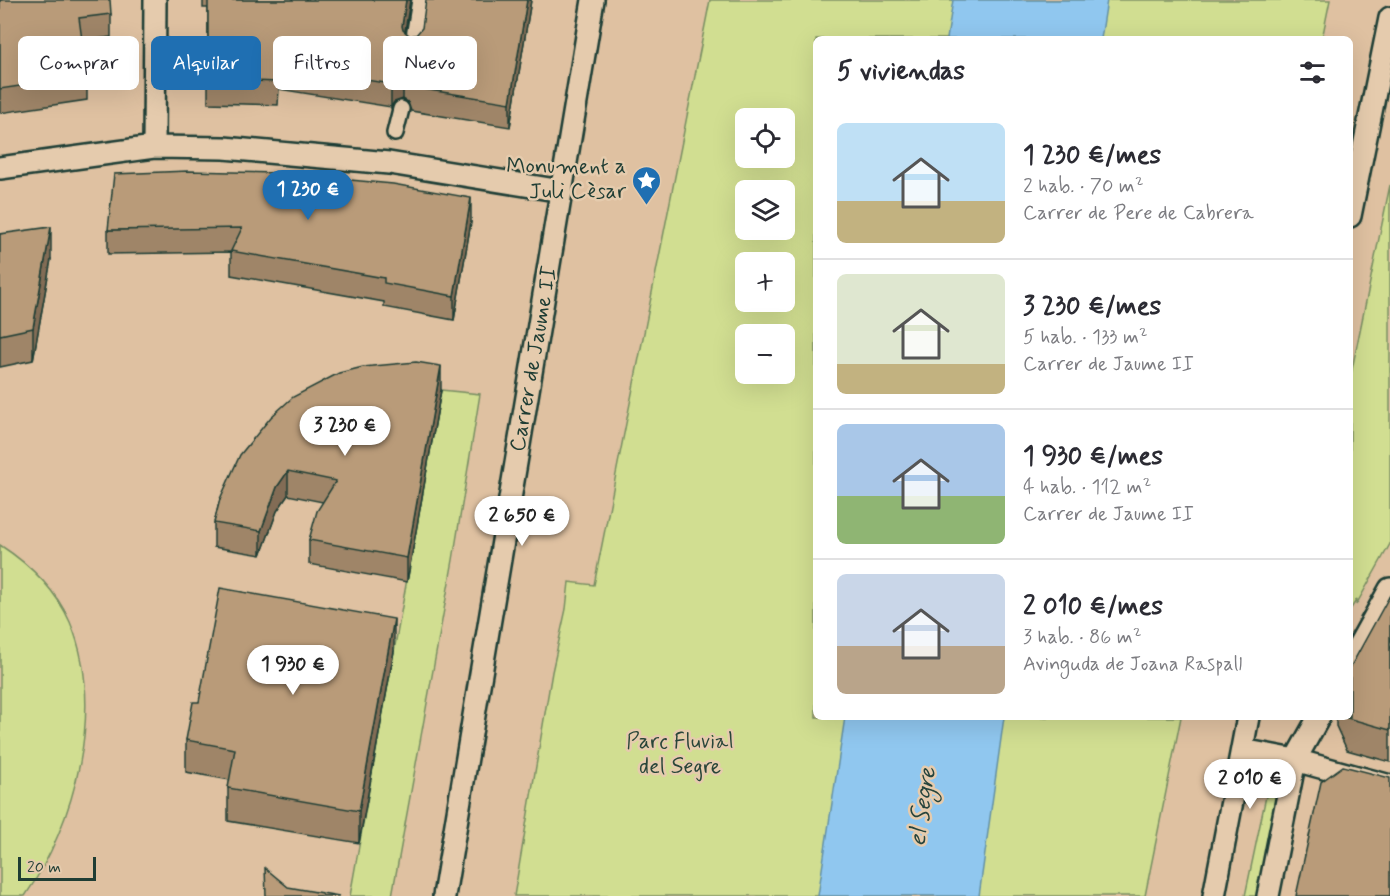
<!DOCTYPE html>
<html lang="es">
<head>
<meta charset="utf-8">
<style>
	body { margin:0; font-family:Mynerve,sans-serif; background:#f2f2f3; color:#2b2b33; height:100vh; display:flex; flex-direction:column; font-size:22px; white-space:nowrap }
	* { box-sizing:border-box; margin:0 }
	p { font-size:20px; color:#7c7c81 }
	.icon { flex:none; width:33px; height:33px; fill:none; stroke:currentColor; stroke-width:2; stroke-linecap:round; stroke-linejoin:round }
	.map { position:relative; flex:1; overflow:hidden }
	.drawer { position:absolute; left:813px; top:36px; width:540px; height:684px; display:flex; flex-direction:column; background:#fff; border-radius:9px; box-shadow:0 6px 24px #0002 }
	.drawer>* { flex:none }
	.top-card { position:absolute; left:18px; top:36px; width:570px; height:54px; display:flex; gap:12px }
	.fabs { position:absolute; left:735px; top:108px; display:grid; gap:12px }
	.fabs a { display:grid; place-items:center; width:60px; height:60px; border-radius:9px; background:#fff; box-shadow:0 6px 24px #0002; font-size:30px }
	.scale { position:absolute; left:18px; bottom:15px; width:78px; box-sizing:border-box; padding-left:6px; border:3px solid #1f3d34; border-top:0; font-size:16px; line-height:21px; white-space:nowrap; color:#1f3d34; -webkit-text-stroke:4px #e5cbad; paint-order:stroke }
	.price { position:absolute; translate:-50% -51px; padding:0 14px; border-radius:21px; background:#fff; color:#222; font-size:20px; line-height:39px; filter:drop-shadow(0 2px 3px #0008) }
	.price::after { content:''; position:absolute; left:50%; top:36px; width:18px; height:14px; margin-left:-9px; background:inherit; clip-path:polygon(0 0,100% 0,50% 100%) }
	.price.selected { background:#1f6fb2; color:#fff }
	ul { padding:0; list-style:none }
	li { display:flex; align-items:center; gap:18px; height:150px; padding:0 24px }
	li+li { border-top:2px solid #e1e1e2 }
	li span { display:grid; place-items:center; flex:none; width:168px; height:120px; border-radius:9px; color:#555 }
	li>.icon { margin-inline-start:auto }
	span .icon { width:72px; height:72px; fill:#fffc; stroke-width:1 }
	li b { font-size:26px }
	h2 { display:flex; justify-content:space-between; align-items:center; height:72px; padding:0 24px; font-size:26px }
	.pill { padding:0 21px; border-radius:9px; background:#fff; box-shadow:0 6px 24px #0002; font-size:21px; line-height:54px }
	.pill.selected { background:#1f6fb2; color:#fff }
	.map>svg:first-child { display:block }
</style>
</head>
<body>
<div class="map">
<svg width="1390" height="896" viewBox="0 0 1390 896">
	<rect width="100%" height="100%" fill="#dfc1a1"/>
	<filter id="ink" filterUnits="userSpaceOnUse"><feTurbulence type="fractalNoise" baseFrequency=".0167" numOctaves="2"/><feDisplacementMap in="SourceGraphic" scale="12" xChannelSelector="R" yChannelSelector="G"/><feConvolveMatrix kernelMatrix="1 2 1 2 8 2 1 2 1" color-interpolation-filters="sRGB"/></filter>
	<g filter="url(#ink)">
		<!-- green -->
		<path fill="#d1de91" stroke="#788e62" stroke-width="1.5" fill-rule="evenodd" d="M710,0H1330L1322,39H816V717H1181L1145,896H514L552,672L566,609L569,582L594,585ZM746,118H784V158H746ZM746,190H784V230H746ZM746,262H784V302H746ZM746,334H784V374H746Z
			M1390,185V544L1356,605L1357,599L1350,610V379Z
			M441,390L480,394L453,560L392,896H350Z
			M0,545C29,564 56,590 70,622C106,707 75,824 25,896H0Z
			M1269,782L1286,786L1263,896H1245Z"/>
		<!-- water -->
		<path fill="#90c7ef" stroke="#6390a4" stroke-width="1.5" d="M953,0H1107L1101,39H947Z
			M845,717H1004L979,896H818Z"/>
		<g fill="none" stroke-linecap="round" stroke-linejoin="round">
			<defs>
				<path id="pedestrian" d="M412,50L420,0
					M395,133L401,109"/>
				<path id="minor" d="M154,147L155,0
					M0,168L154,147L224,148L389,163L562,191
					M1350,216L1390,18
					M1350,661L1390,589
					M1242,750L1295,760L1390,786
					M444,896L593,0
					M1214,896L1248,717
					M1268,896L1295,760L1319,717"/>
			</defs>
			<!-- pedestrian casing -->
			<use href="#pedestrian" stroke="#1f3d34" stroke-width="20"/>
			<!-- minor casing -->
			<use href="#minor" stroke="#1f3d34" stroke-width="26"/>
			<!-- pedestrian -->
			<use href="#pedestrian" stroke="#e5cbad" stroke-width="15"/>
			<!-- minor -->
			<use href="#minor" stroke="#e5cbad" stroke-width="21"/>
		</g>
		<!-- wall -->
		<path fill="#9f8568" stroke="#1f3d34" stroke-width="1.5" d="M0,0L111,14V37L82,41L87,76V100L0,113Z
			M203,0H410L405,32L410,36L416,35L531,0L510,127L411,111L408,102L403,99L394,102L391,107L279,89L278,105L208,103V8H203Z
			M471,222L454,320L384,307V302L231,275V252L108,254V230Z
			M0,234L51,259L33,360L0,367Z
			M441,390L407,582L309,564V540L323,502L288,495L277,511L261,555L214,547V523L220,499Z
			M1390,595V762L1347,750L1336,726V717H1350Z
			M394,651L359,843L228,821V788L230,780L186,772V740L199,702Z"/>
		<!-- shaded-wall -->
		<path fill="#826c55" stroke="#1f3d34" stroke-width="1.5" d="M406,0H410L402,49V26Z
			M527,0H531L510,127V103Z
			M403,76V99L394,102L391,107V84L394,78Z
			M471,198V222L454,320V296Z
			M51,227V259L33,360V328Z
			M441,366V390L407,582V558Z
			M288,471V495L277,511L261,555V531L277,487Z
			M394,619V651L359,843V811Z"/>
		<!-- building -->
		<path fill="#b99b79" stroke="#1f3d34" stroke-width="1.5" d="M0,0H110L111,14L79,18L87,76L0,89Z
			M208,0H406L402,26L403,30L410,36L416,35L422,28L426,0H527L510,103L411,87L408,79L403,76L394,78L391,84L279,66L278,82L208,79Z
			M188,171L275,173L393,184L471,198L454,296L384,283V278L231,251L242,228L108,230L114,174Z
			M51,227L33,328L0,335V234Z
			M416,362L441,366L407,558L309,540L317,511L336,481L288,471L277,487L261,531L214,523L220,499L240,455L271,417L293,397L339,373L363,367Z
			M220,588L394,619L359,811L228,788L235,749L186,740L193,702H199Z
			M1390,595V730L1347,718V717H1350V668Z
			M1343,766L1390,778V896H1296L1321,782Z
			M265,868L288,887L339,896H266Z"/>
	</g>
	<!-- icons -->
	<defs>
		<symbol id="sight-pin" viewBox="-11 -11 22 30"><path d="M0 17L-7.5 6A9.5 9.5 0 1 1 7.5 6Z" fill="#1f6fb2" stroke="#e5cbad"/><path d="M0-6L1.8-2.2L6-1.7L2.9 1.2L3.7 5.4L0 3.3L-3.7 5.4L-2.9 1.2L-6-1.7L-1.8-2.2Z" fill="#fff"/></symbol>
	</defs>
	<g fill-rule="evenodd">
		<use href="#sight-pin" x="630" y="164" width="33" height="45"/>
	</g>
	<g text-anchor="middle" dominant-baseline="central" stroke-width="5" stroke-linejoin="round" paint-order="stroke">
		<!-- poi labels -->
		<g font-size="22" fill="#1f3d34" stroke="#e5cbad" text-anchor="end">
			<text x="626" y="167">Monument a<tspan x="626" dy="25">Juli Cèsar</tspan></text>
		</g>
		<!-- street labels -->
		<g font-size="22" fill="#1f3d34" stroke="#e5cbad">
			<text transform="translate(534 359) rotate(-80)">Carrer de Jaume II</text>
		</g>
		<!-- park labels -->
		<g font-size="22" fill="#284539" stroke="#e5cbad">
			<text x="680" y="742">Parc Fluvial<tspan x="680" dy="25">del Segre</tspan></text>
		</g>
		<!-- water labels -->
		<g font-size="24" font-style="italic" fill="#25443d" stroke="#e5cbad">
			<text transform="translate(923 807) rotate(-82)">el Segre</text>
		</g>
	</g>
</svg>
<div class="fabs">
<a><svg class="icon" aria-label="locate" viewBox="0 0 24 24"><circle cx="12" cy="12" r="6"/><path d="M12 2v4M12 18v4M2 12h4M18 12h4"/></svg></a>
<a><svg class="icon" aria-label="layers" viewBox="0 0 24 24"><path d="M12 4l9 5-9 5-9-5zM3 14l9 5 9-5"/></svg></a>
<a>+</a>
<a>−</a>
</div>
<div class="scale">20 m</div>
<b class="price selected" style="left:308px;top:221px">1 230 €</b>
<b class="price" style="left:345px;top:457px">3 230 €</b>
<b class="price" style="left:522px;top:547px">2 650 €</b>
<b class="price" style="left:293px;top:696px">1 930 €</b>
<b class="price" style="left:1250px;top:810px">2 010 €</b>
<div class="top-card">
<a class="pill">Comprar</a>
<a class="pill selected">Alquilar</a>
<a class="pill">Filtros</a>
<a class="pill">Nuevo</a>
</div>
<section class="drawer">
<h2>5 viviendas<svg class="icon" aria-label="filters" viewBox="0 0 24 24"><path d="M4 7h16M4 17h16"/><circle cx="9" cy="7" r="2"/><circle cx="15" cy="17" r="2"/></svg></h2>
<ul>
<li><span style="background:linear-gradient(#bfe0f5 65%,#c2b280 0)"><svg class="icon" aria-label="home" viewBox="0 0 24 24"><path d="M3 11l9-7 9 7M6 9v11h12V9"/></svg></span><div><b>1 230 €/mes</b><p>2 hab. · 70 m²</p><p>Carrer de Pere de Cabrera</p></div></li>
<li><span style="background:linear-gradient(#dfe7d0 75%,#c2b280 0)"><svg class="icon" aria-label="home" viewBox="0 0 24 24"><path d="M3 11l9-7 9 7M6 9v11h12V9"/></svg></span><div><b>3 230 €/mes</b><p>5 hab. · 133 m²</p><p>Carrer de Jaume II</p></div></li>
<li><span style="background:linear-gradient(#a9c7e8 60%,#8fb573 0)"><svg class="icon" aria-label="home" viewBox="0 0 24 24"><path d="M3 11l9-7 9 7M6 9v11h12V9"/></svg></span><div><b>1 930 €/mes</b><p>4 hab. · 112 m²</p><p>Carrer de Jaume II</p></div></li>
<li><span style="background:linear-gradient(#c9d6e8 60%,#b9a48a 0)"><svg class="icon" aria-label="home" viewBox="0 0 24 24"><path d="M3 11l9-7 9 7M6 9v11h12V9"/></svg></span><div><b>2 010 €/mes</b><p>3 hab. · 86 m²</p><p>Avinguda de Joana Raspall</p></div></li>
</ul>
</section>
</div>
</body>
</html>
